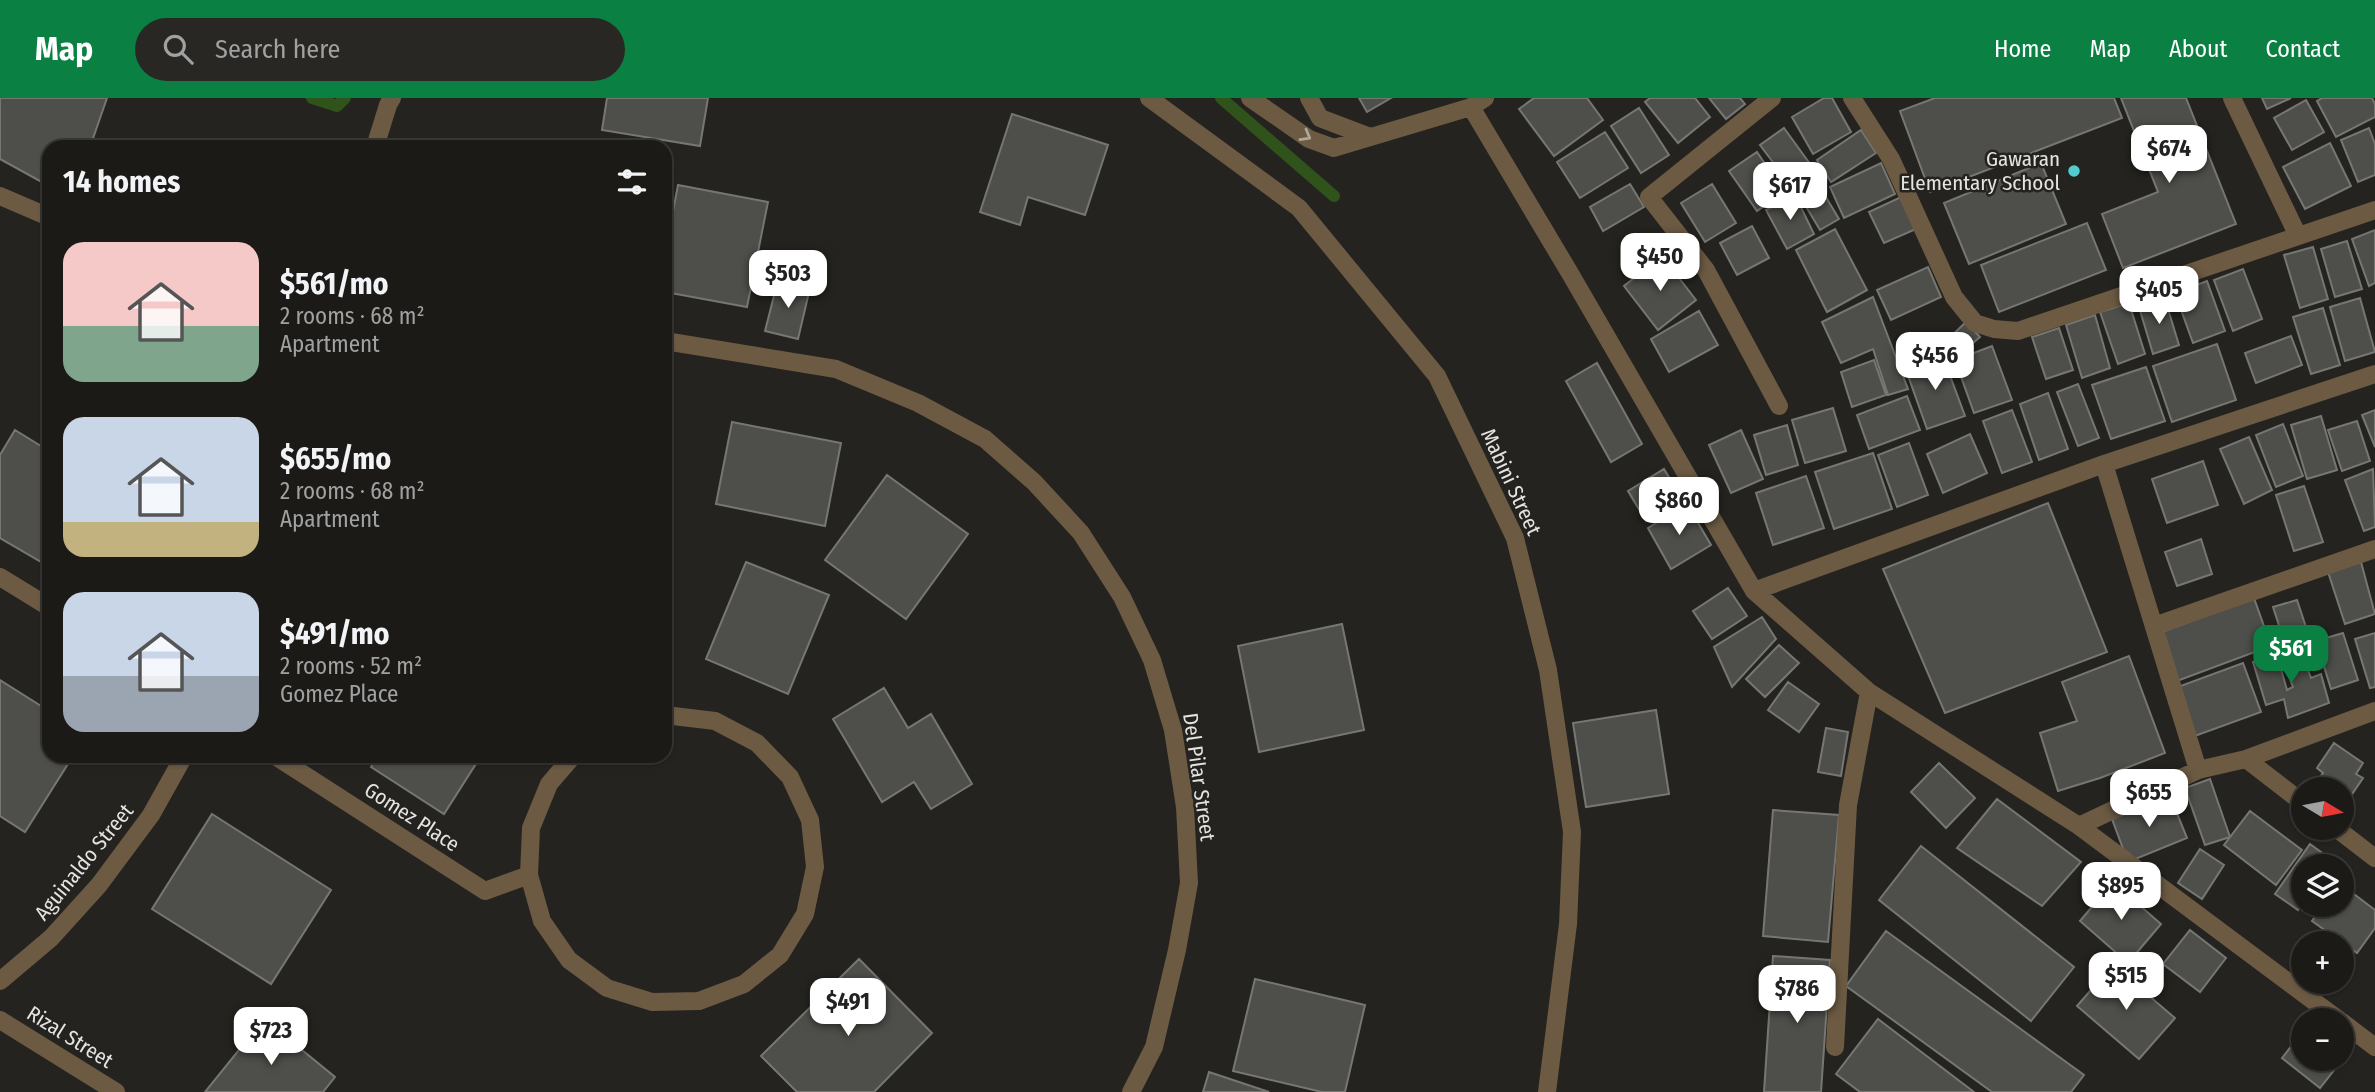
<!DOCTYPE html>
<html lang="en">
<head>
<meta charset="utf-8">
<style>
	body { margin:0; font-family:"Fira Sans Condensed",sans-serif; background:#282724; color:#f1f3f6; height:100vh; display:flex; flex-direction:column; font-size:26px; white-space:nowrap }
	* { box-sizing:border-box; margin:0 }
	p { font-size:23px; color:#a0a1a1 }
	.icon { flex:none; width:38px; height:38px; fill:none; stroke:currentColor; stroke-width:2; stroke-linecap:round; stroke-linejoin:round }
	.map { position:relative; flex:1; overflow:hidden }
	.side { position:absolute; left:42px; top:42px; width:630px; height:623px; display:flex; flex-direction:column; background:#1b1a17; border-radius:21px; box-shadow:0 2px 5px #0004,0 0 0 2px #393836 }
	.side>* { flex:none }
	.needle { width:46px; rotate:100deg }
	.tools { position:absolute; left:2291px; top:679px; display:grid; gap:14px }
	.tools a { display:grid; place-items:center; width:63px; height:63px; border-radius:50%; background:#1b1a17; box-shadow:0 2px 5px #0004,0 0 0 2px #393836; font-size:35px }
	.price { position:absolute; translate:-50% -60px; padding:0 16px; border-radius:14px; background:#fff; color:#222; font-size:23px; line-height:46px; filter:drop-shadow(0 2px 4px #0008) }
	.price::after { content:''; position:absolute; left:50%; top:42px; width:21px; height:16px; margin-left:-10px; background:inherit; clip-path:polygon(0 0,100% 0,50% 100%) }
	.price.current { background:#0b8043; color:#fff }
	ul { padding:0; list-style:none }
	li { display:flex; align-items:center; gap:21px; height:175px; padding:0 21px }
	li span { display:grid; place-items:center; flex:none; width:196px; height:140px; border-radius:21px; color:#555 }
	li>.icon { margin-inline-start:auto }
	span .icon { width:84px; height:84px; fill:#fffc; stroke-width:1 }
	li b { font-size:30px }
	h2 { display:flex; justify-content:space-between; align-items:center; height:84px; padding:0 21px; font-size:30px }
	header { display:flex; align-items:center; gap:42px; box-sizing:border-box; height:98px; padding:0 35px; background:#0b8043; color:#fff }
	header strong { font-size:33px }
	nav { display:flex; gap:38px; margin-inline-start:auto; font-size:24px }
	.search { width:490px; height:63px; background:#282724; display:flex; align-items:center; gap:18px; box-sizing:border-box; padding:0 24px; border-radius:38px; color:#a0a1a1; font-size:26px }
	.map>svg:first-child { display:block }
</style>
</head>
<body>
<header>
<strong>Map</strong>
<div class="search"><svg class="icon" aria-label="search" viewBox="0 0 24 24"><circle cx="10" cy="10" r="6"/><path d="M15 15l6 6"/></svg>Search here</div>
<nav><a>Home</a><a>Map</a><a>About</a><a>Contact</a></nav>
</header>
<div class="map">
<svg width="2375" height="994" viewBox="0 0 2375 994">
	<rect width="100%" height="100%" fill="#24231f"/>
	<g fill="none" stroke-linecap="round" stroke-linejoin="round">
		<!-- stream -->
		<path stroke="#2f531a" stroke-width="12" d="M312,0L337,8L345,0
			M1221,0L1334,98"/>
	</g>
	<!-- building -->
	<path fill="#4e4e4a" stroke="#767773" stroke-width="2" d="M0,0H107L90,49H49V88L0,61Z
		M607,0H708L700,48L602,32Z
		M1359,0H1391L1367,14Z
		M1534,0H1587L1603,22L1554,58L1519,11Z
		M1650,0H1695L1710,19L1678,45L1645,4Z
		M1709,0H1740L1745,6L1726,21Z
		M1824,0H1832L1851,34L1813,56L1792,19Z
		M1935,0H2114L2122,20L1930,94L1900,13Z
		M2121,0H2186L2236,126L2123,170L2102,116L2158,94Z
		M2262,0H2291L2267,11Z
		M2322,0H2372L2375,6V19L2336,39L2317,3Z
		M2306,2L2324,34L2292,52L2274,20Z
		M1639,10L1669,57L1641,75L1611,28Z
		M1012,16L1108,47L1085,117L1028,99L1020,127L980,114Z
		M1784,30L1813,70L1790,87L1760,47Z
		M2369,30L2375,46V77L2358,84L2341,42Z
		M1861,32L1876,55L1831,84L1817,62Z
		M1605,34L1628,70L1580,100L1557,64Z
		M2330,45L2351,88L2305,111L2283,69Z
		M1757,54L1784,94L1757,113L1729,73Z
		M1881,65L1895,96L1844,120L1830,89Z
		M2041,65L2066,126L1969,166L1944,105Z
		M1815,81L1839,121L1820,132L1796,92Z
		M1630,86L1644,109L1603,133L1590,109Z
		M1712,86L1736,125L1705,144L1681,105Z
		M678,87L768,104L747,209L665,194V155Z
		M1795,97L1814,136L1787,151L1766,112Z
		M1901,99L1916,131L1884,145L1869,114Z
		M2087,125L2106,172L1999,214L1981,167Z
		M1752,128L1769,160L1737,177L1720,145Z
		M1835,131L1867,192L1827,214L1796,152Z
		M2375,132V185L2369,188L2352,141Z
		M2347,143L2362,191L2335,199L2321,151Z
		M2313,149L2328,201L2300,210L2284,157Z
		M1662,158L1696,202L1658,232L1624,188Z
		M1928,169L1941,199L1891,222L1877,192Z
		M2243,171L2262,221L2233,233L2214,182Z
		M778,182L810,190L798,241L765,233Z
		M2207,183L2225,233L2193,245L2175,195Z
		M1873,199L1908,291L1888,297L1873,251L1841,265L1822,224Z
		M2360,200L2375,254L2345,263L2330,209Z
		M2165,201L2179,247L2153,256L2139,209Z
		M2129,205L2145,256L2118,266L2100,214Z
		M2323,210L2340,267L2311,276L2293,219Z
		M1699,213L1718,247L1669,274L1651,241Z
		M2095,217L2110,270L2082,280L2066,227Z
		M1966,224L1980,239L1958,258L1945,244Z
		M2059,230L2073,272L2046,281L2032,239Z
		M2291,238L2302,267L2256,285L2245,255Z
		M2217,246L2236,302L2172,324L2153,268Z
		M1992,248L2012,302L1974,315L1955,262Z
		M1942,256L1965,318L1927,331L1905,269Z
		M1874,262L1886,297L1852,309L1841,274Z
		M1597,265L1642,346L1611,364L1566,283Z
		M2146,269L2165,323L2111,341L2092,287Z
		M2078,286L2099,340L2078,348L2057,294Z
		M2048,295L2068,351L2039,362L2020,306Z
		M1907,298L1920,332L1869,351L1857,317Z
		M1833,310L1846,353L1805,365L1792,322Z
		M2012,312L2032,364L2002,375L1983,323Z
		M2375,312V349L2362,317Z
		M2321,318L2337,372L2307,381L2291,327Z
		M2357,323L2370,363L2342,373L2328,332Z
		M732,324L841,345L825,428L716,406Z
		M2283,326L2303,378L2276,389L2256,337Z
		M1787,327L1798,367L1766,377L1754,337Z
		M15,332L49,353L48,468L0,440V357Z
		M1741,332L1763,381L1731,395L1709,347Z
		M1970,336L1987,375L1943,395L1927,356Z
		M2249,339L2272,392L2244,406L2220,351Z
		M1909,345L1928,397L1897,409L1878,357Z
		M1873,355L1892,411L1834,431L1815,374Z
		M2203,363L2218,407L2167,425L2152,381Z
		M1664,371L1682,401L1646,423L1628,393Z
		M2373,371L2375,429L2364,433L2345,382Z
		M887,377L968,436L906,521L825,462Z
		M1806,378L1824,430L1773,447L1756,395Z
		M2304,388L2323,444L2294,453L2276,397Z
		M2048,405L2107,554L1945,615L1883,471Z
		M1687,406L1711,447L1671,471L1648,430Z
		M2201,441L2212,476L2177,488L2165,454Z
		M746,464L829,497L788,596L706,561Z
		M2361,464L2375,516L2345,526L2328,474Z
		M1728,490L1747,518L1712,541L1693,513Z
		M2254,500L2271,548L2177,583L2159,535Z
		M2297,502L2310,541L2286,549L2273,509Z
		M1762,519L1776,541L1732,589L1714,549Z
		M1342,526L1364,632L1259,654L1238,548Z
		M2343,535L2358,582L2331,591L2316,543Z
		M2375,535V589L2370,590L2355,541Z
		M1779,547L1799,565L1765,599L1746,581Z
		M2302,556L2311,580L2321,576L2329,605L2288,620L2284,601L2266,607L2253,564L2277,557L2287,592L2293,589L2283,563Z
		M2129,558L2165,655L2100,680L2058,693L2040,635L2077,623L2062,584Z
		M2243,565L2261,614L2192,639L2175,590Z
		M0,582L49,613V658H73L25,734L0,718Z
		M1788,584L1819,606L1799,634L1768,612Z
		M884,590L908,630L931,616L972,686L931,711L914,684L882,704L833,621Z
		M1656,612L1669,696L1586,709L1573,625Z
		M1826,630L1848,634L1841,678L1818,674Z
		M2334,645L2363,665L2356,676L2363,680L2342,711V691H2311L2323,675L2317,670Z
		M378,658H481L444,716L371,669Z
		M1939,665L1975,700L1946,730L1911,694Z
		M2210,681L2230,739L2205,747L2185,690Z
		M2170,698L2187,740L2128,764L2112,721Z
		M1997,701L2081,764L2042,808L1957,750Z
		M1773,712L1839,717L1828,844L1763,838Z
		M2250,713L2302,752L2276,787L2224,747Z
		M212,716L331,792L271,886L152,811Z
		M2310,746L2332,762L2328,768H2303V805L2298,812L2275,796Z
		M1921,748L2074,869L2031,923L1879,802Z
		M2200,751L2224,767L2202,801L2178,785Z
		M2113,784L2161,826L2128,865L2080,823Z
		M2342,787L2375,812V830L2357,855L2312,823L2323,807H2342Z
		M2190,832L2226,860L2200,894L2163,866Z
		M1886,833L2084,977L2071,994H1992L1846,888Z
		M1773,858L1830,862L1821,994H1764Z
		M859,861L932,935L874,994H797L761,958Z
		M2113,867L2175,920L2139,961L2077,908Z
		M1255,881L1365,907L1345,994H1322L1233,973Z
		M264,921L335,979L323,994H205Z
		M1878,921L1974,994H1860L1836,976Z
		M2303,933V961H2342V946L2350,952L2320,990L2282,960Z
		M1209,974L1269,994H1203Z"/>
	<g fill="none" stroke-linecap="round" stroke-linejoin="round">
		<!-- minor -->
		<path stroke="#6c5a43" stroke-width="18" d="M1149,0L1299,110L1437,278L1515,440L1548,572L1572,734L1568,826L1547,994
			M1250,0L1309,41L1334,50L1471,9L1485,0
			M1309,0L1320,20L1370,39
			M1772,0L1649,99L1706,172L1779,308
			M1852,0L1891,61L1954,199L1975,225L1994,231L2018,233L2375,112
			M2232,0L2298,138
			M1471,9L1571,177L1754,493L1869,594L2079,728L2339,922
			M375,49L388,7L392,0
			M0,98L49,119
			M665,243L836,271L918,305L985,341L1034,384L1081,435L1122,499L1152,562L1173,632L1185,709L1189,785L1177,852L1154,949L1131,994
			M2104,366L2198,672
			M0,479L49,509
			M1754,493L2104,366L2375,276
			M2154,528L2375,451
			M275,658L485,793L529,777
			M573,658L549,686L531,730L529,777L542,823L569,862L607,890L652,904L699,903L744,886L780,857L805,816L815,769L810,722L790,679L757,645L715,623L665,617
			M2246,661L2303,705
			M2079,728L2198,672L2246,661L2375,613
			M2336,730L2375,760
			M0,883L51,840L99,787L151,717L184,658
			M0,922L116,994
			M2342,924L2375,949
			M1835,949L1848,707L1869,594"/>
	</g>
	<!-- one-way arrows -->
	<defs><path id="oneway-chevron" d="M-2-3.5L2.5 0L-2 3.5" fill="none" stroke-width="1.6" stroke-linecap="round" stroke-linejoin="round" transform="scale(1.75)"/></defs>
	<use stroke="#afa69a" href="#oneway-chevron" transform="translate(1306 38) rotate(30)"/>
	<!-- markers -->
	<circle fill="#52cdcf" stroke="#24231f" stroke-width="2.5" cx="2074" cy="73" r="7"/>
	<g text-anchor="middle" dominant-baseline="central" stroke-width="5" stroke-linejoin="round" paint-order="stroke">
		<!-- poi labels -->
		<g font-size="21" fill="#e5e4e2" stroke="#24231f" text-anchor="end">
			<text x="2060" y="61">Gawaran<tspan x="2060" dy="24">Elementary School</tspan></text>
		</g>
		<!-- street labels -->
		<g font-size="21" fill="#e5e4e2" stroke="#24231f">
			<text transform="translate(1511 384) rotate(65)">Mabini Street</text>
			<text transform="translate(1199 679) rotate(82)">Del Pilar Street</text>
			<text transform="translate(412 719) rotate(33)">Gomez Place</text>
			<text transform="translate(84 764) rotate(-51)">Aguinaldo Street</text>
			<text transform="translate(70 939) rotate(32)">Rizal Street</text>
		</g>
	</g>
</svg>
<div class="tools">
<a><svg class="needle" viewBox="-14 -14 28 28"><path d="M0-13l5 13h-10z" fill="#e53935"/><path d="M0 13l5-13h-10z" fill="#a0a1a1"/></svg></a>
<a><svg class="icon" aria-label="layers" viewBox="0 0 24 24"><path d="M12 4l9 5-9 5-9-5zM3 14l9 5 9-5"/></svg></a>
<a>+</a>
<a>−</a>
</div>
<b class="price" style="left:2169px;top:87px">$674</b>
<b class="price" style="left:1790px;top:124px">$617</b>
<b class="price" style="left:1660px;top:195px">$450</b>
<b class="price" style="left:788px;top:212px">$503</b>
<b class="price" style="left:2159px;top:228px">$405</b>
<b class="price" style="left:1935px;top:294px">$456</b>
<b class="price" style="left:1679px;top:439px">$860</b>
<b class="price current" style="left:2291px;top:587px">$561</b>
<b class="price" style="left:2149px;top:731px">$655</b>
<b class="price" style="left:2121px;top:824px">$895</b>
<b class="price" style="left:2126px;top:914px">$515</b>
<b class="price" style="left:1797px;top:927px">$786</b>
<b class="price" style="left:848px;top:940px">$491</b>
<b class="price" style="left:271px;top:969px">$723</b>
<section class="side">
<h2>14 homes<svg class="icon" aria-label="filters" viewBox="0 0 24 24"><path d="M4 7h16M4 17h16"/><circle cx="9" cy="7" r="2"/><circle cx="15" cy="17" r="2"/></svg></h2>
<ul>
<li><span style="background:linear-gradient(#f6c9c9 60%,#7fa58c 0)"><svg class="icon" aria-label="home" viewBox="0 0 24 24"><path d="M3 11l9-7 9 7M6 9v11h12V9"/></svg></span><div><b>$561/mo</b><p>2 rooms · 68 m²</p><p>Apartment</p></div></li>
<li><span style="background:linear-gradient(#c9d6e8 75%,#c2b280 0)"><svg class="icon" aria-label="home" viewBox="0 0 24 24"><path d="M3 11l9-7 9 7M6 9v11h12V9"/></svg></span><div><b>$655/mo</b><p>2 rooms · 68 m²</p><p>Apartment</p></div></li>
<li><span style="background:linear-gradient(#c9d6e8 60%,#9aa5b1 0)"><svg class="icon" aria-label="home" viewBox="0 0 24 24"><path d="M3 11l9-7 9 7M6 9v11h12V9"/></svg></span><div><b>$491/mo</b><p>2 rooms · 52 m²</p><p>Gomez Place</p></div></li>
</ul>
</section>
</div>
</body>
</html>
